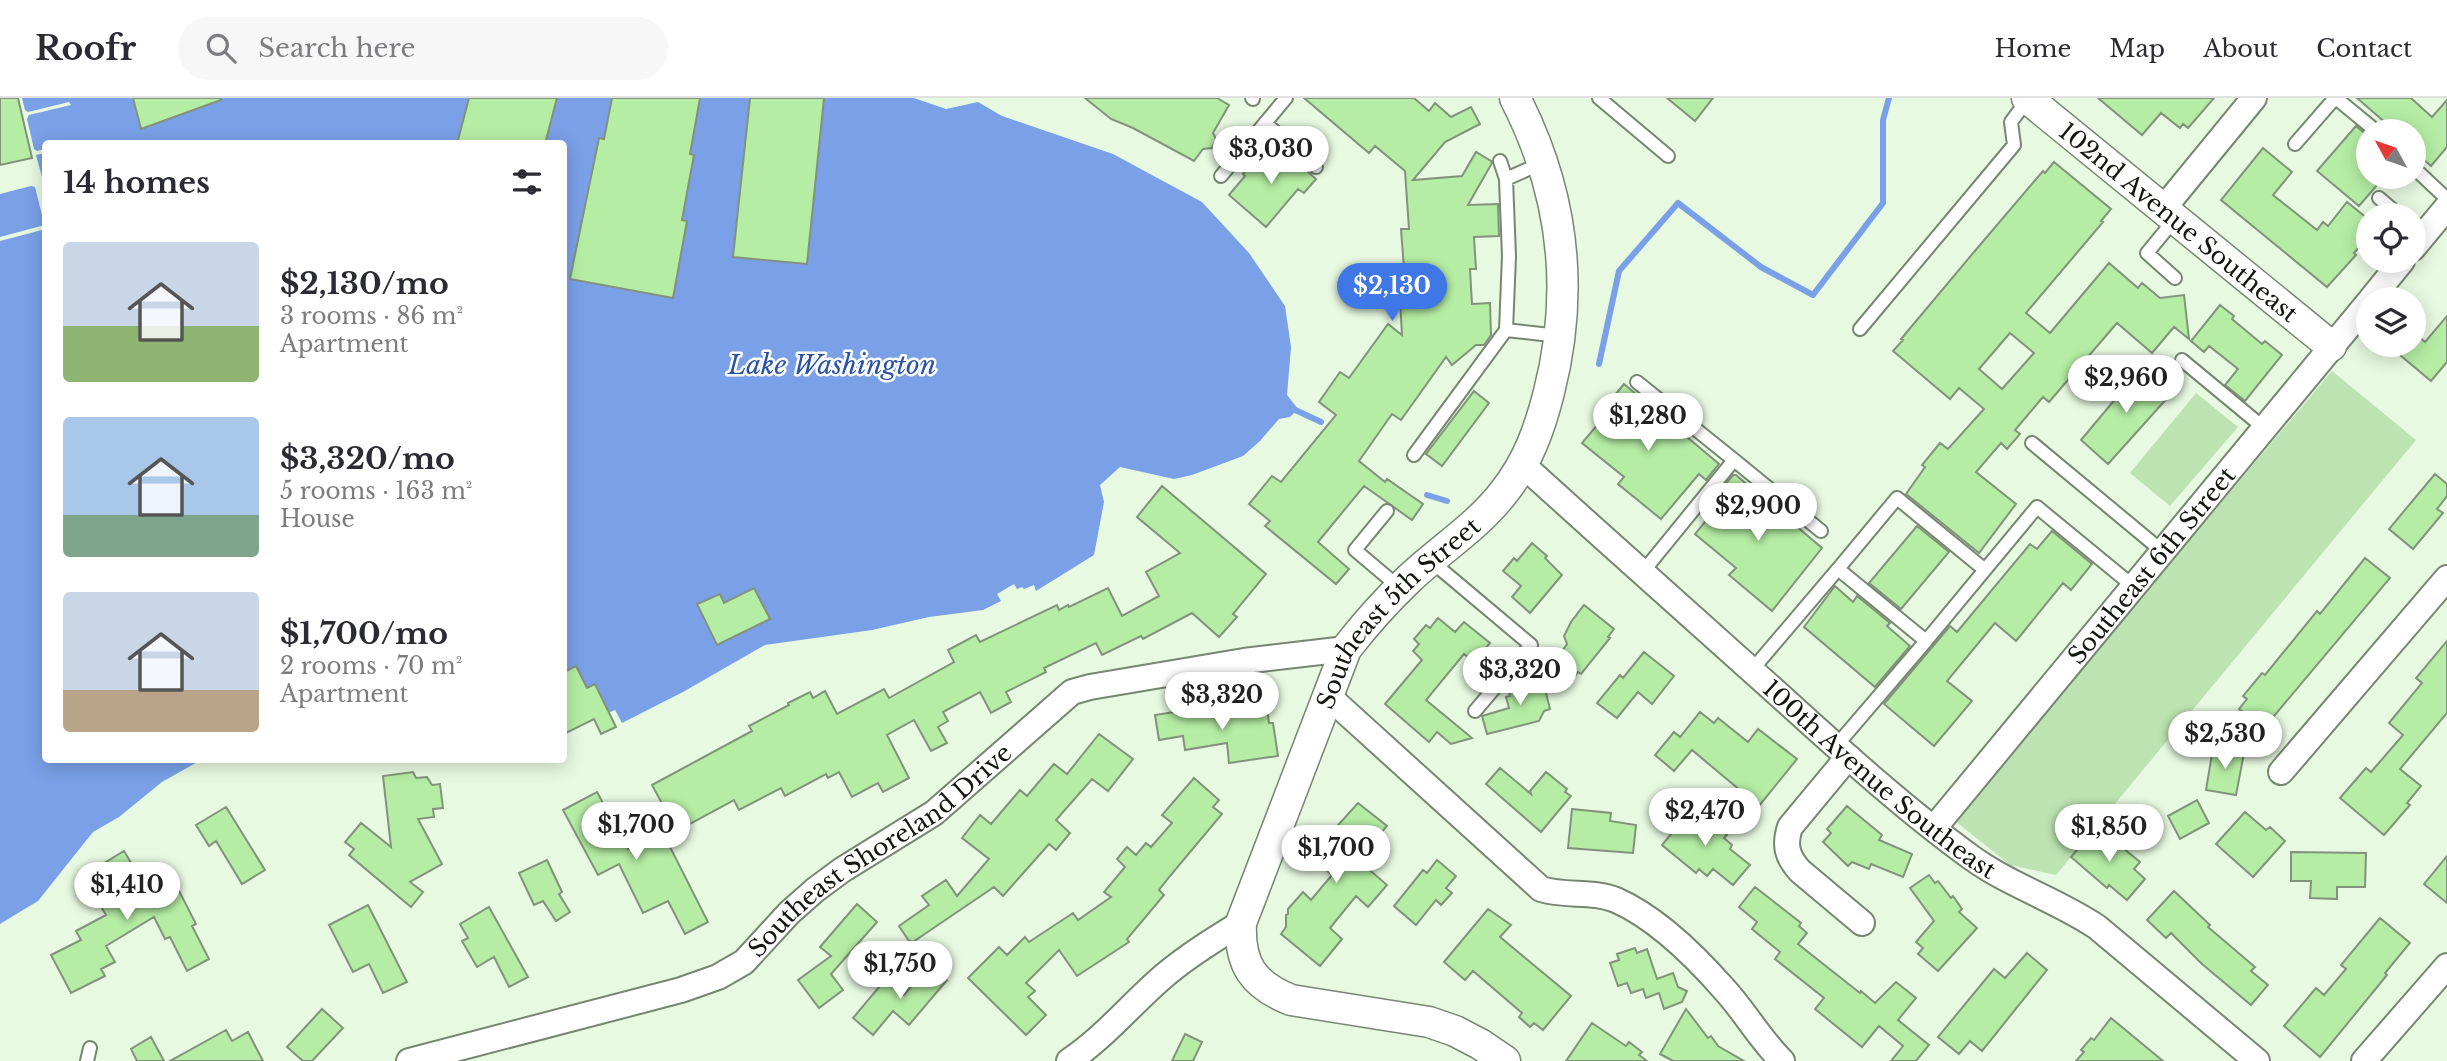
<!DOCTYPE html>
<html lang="en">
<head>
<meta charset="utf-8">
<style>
	body { margin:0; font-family:"Libre Baskerville",serif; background:#f7f7f7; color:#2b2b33; height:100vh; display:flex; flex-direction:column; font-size:26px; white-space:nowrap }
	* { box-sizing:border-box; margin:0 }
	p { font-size:23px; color:#7c7c81 }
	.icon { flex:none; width:38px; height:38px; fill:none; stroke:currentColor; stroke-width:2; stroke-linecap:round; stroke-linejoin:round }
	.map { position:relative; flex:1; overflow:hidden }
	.panel { position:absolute; left:42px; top:42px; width:525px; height:623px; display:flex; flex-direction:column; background:#fff; border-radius:7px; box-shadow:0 4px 18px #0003 }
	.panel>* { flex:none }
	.needle { width:46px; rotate:310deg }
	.tools { position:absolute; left:2356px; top:21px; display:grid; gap:14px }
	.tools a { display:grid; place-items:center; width:70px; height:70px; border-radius:50%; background:#fff; box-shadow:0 4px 18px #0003; font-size:35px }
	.price { position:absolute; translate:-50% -60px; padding:0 16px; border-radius:24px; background:#fff; color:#222; font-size:23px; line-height:46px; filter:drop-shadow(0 2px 4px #0008) }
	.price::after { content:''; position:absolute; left:50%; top:42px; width:21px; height:16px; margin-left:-10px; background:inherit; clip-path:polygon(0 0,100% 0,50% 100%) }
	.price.current { background:#4077e7; color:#fff }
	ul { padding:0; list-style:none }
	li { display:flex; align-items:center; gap:21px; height:175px; padding:0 21px }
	li span { display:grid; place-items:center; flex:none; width:196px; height:140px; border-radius:7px; color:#555 }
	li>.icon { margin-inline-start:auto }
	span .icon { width:84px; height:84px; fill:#fffc; stroke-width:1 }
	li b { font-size:30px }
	h2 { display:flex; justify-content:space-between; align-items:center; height:84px; padding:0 21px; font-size:30px }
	header { display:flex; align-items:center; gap:42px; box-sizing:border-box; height:98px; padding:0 35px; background:#fff; border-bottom:2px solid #e1e1e2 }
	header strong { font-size:33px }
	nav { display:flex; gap:38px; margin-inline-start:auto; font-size:24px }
	.search { width:490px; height:63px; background:#f7f7f7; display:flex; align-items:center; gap:18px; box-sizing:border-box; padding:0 24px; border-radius:38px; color:#7c7c81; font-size:26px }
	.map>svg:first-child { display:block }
</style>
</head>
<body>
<header>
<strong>Roofr</strong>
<div class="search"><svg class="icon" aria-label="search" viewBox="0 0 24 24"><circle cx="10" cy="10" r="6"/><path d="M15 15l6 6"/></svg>Search here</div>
<nav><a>Home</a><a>Map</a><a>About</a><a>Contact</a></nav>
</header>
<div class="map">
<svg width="2447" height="963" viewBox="0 0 2447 963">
	<rect width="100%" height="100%" fill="#e7f9e1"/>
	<!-- green -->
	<path fill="#bce3b1" d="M2332,273L2416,342L2056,777L2010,767L1954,722Z
		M2196,295L2238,329L2170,408L2130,375Z"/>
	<!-- water -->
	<path fill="#7aa0e7" d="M0,0H914L946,11L978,4L1002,18L1113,56L1202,104L1249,155L1285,208L1291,249L1287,297L1298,311L1290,319L1279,321L1260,343L1243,358L1192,377L1174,381L1120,369L1100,387L1104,404L1094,457L1036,493L1034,487L1024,491L1022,489L1017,491L1014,486L997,496L1001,503L983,512L929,519L872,532L765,547L683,594L622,625L615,612L564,633V46H46V662H201L162,684L119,719L93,734L38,803L0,826Z"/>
	<!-- pier -->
	<path fill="#e7f9e1" d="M0,0H22L25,12L28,14L69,4L71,7L29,17L27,21L34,51L37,53L45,51V55L36,57L45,90V133L42,132L0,143V139L41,128L44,125L35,89L31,88L0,96Z"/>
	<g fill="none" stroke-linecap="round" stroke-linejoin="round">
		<!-- stream -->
		<path stroke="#7aa0e7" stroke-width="6" d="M1599,266L1619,173L1678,105L1761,169L1813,197L1883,105V22L1889,0
			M1291,310L1321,324
			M1427,397L1447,403"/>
	</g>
	<!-- building -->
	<path fill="#b5eda4" stroke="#82927d" stroke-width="2" fill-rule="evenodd" d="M0,0H18L32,60L0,67Z
		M133,0H221V2L141,31Z
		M469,0H557L545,46H457Z
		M612,0H700L690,56L694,57L682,122L687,123L673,200L570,181L599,40L604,41Z
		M750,0H824L807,166L733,159Z
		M1085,0H1217L1229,7L1213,35L1216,41L1212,50L1203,51L1194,63L1133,30L1111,21Z
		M1304,0H1414L1429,13L1435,5L1451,19L1471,9L1480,26L1445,44L1413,82L1462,78L1476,54L1491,63L1492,65L1468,107L1498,106L1499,138L1474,139L1476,171H1470L1472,206L1490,205L1491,237L1484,247H1476L1452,267L1446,259L1401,322L1392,316L1359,363L1385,384L1387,381L1423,406L1412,422L1364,388L1318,444L1349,471L1336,486L1265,428L1270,423L1249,406L1272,378L1281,384L1336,317L1319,304L1340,274L1349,280L1388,226L1402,237L1399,185L1405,184L1401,131H1409L1405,73L1375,48L1369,55Z
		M1667,0H1713L1695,23Z
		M2098,0H2214L2188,30L2183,26L2180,30L2161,15L2142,37Z
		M2357,0H2411L2432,19L2447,2V49L2431,68L2413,52V33H2395Z
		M2356,28L2368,38V79H2384L2359,108L2317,73Z
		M1278,48L1316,81L1304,95L1298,91L1266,129L1229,97L1245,78L1243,76L1254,63L1260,68Z
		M2263,50L2292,74L2273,97L2317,132L2323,124L2328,128L2347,104L2368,121V139L2354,155L2356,157L2327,189L2221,102Z
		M2054,64L2111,111L2101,123L2103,124L2026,215L2050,235L2109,165L2138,190L2142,185L2160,200L2184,197L2189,241L2174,229L2152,255L2117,225L2049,304L2043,299L2015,332L2020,336L2007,351L2001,345L1976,374L2016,406L1979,455L1906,396L1925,369L1922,367L1940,345L1948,351L1984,311L1959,290L1950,301L1893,253L1903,242L1901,241L1974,154L2043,73L2045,75ZM2010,235L2034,255L2002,291L1979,271Z
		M2220,207L2234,218L2232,221L2262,246L2265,243L2282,257L2245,303L2225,287L2238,271L2209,248L2204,254L2191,243Z
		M2447,218V264L2431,283L2388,247H2413V234L2425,244Z
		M2143,268L2169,290L2166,293L2170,297L2108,366L2081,342Z
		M1624,286L1719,366L1706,382L1699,376L1661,421L1618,386L1624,379L1582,345L1614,307L1610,303Z
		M1474,293L1489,305L1442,368L1426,356Z
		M2435,376L2447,386V398L2437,411L2443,415L2413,451L2389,431Z
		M1733,377H1736L1822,450L1772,513L1729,477L1736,470L1695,436L1726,398L1720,393Z
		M1162,388L1266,476L1233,516L1237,519L1219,539L1192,515L1143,541L1141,538L1102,557L1096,545L1044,570L1046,574L1006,594L1011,604L991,615L980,594L943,614L948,623L938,629L947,645L931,653L914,622L887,637L909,680L883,694L878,685L852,699L839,674L828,680L826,676L785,698L781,690L739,712L734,702L677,733L652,687L752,633L749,628L789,607L788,605L810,594L813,600L825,593L837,616L884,591L889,600L954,564L948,552L976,537L980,544L1057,507L1059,512L1068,507L1069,509L1108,490L1122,518L1159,498L1146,474L1180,455L1137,419Z
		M1917,428L1949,454L1901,511L1869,485Z
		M2052,433L2092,466L2071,492L2063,485L2016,543L1995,525L1947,583L1972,603L1934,648L1884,606L1950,528L1957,534L2030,446L2037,451Z
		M1532,445L1547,458L1545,460L1562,477L1530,515L1512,499L1521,488L1503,473L1514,460L1517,463Z
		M2365,460L2390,480L2264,630L2239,611L2247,601L2243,598L2262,575L2265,577L2317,513L2320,516Z
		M1835,488L1853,504L1857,498L1890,525L1887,528L1910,548L1875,589L1804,529Z
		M754,490L770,521L717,547L697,506L720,496L724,505Z
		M1584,507L1614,531L1608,539L1610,540L1581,576L1578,574L1575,578L1556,562L1567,546L1564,538L1571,524Z
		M1438,520L1455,534L1464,524L1490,545L1474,564L1464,556L1426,602L1472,640L1451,646L1437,634L1429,644L1385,606L1422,562L1413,553L1419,546L1414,541L1426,527L1430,530Z
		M2447,543V615L2400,671L2421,688L2407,705L2410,707L2384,737L2340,700L2366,670L2371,674L2403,637L2389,625L2422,585L2416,580Z
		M1644,554L1674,578L1652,606L1638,594L1617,620L1597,605L1620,577L1623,580Z
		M576,568L587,590L595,586L616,629L601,636L594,621L564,636V574Z
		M1542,579L1550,611L1544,613L1539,623L1487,636L1482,618L1509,610L1506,599L1510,598L1508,588Z
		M1212,608L1214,618L1267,610L1269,625H1273L1278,658L1229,665L1227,645L1185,652L1183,638L1159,642L1155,617Z
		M1700,614L1714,625L1718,620L1748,644L1758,631L1797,661L1759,708L1692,652L1674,673L1655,657L1674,634L1680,639Z
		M1099,636L1133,661L1108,693L1092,681L1056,722L1070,735L1056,752L1049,746L1003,798L994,789L913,844L909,843L899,828L929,807L922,798L946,782L957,798L989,761L962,740L980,717L991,726L1020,692L1027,698L1054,666L1067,676Z
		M2213,650L2244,655L2236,697L2206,692Z
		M1500,670L1531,696L1530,693L1546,674L1567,691L1565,694L1571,698L1541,734L1486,686Z
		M413,674L416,680L427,679L432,687L440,686L443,710L433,711L434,719L418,721L442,766L410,784L423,794L411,809L349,757L354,751L345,744L361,725L391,749L383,678Z
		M1194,680L1219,702L1213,709L1222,716L1170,778L1159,792L1164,797L1127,841L1129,844L1077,878L1059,852L1026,885L1035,893L1028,899L1046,917L1026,937L968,880L999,849L1007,857L1025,839L1029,844L1073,815L1078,822L1111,799L1104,794L1125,769L1117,761L1127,749L1136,757L1146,745L1151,749L1172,725L1162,717Z
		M597,694L628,751L662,733L708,824L685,836L668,803L643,815L619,766L598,777L563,712Z
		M2197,702L2209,725L2180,741L2168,718Z
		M1358,705L1387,728L1358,762L1387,787L1368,809L1356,798L1330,830L1342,841L1320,868L1281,836L1286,829V817L1288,816V811L1303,794L1311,802L1332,777L1310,758Z
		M1847,708L1882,737L1879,742L1912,756L1903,779L1871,766L1869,771L1852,764L1848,768L1823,744L1831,735L1827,731Z
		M226,709L265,772L242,786L216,743L209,748L196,727Z
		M1693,709L1727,737L1724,740L1732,747L1730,751L1750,767L1733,787L1713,771L1707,778L1699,771L1696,775L1662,747Z
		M1572,711L1611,715L1610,723L1636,727L1633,755L1568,750Z
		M2245,714L2266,732L2270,729L2285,743L2253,779L2216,746Z
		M2097,729L2140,764L2134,771L2145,781L2127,802L2109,787L2107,790L2071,759Z
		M124,753L146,790L171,777L196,826L192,828L209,861L187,873L170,839L165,841L154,819L106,848L115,864L101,871L105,878L71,895L51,857L81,842L76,833L106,817L83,778Z
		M2291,754L2366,755L2365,789H2337V801L2310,800L2311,783H2291Z
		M2447,758V805L2424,786Z
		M547,762L562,794L559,796L570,814L556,823L543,803L534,807L519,775Z
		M1437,762L1456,778L1446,790L1452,795L1441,807L1436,802L1416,827L1394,808L1423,772L1427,775Z
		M1929,777L1935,785L1938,783L1951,800L1953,798L1962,811L1959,814L1977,830L1938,873L1918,856L1923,850L1916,844L1934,823L1910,790Z
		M1755,789L1801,825L1799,828L1807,835L1798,846L1860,895L1861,893L1875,905L1896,884L1916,900L1898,922L1929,947L1916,963H1891L1903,948L1879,928L1862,949L1815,911L1824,900L1775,861L1780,854L1752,831L1757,824L1739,809Z
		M2174,793L2210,827L2208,829L2255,869L2251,873L2268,887L2251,907L2202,866L2171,835L2166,840L2147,822Z
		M857,806L877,824L831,876L843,892L819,910L798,882L831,858L820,849Z
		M368,807L407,884L383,895L369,866L353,874L329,827Z
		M489,809L528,879L509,889L494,859L477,869L462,843L468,840L460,826Z
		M1488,811L1511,827L1500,839L1571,898L1543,932L1534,925L1530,929L1519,919L1522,915L1473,873L1465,882L1444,864Z
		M2380,820L2410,845L2385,875L2387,877L2320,959L2284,928L2316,890L2324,897L2346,871L2341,867Z
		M1635,850L1637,855L1647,851L1657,881L1673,875L1678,889L1687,893L1682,904L1664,911L1659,895L1646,900L1643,891L1631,895L1627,885L1618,888L1610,865L1619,862L1617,856Z
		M2027,855L2047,872L1982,953L1970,943L1959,956L1938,939L1994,871L2005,880Z
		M929,867L947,882L909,927L893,913L873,937L853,920L885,882L904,897Z
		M322,911L343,930L312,963H303L287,949Z
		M1686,911L1708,940L1711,938L1718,948L1744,963H1673L1660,956Z
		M2111,920L2163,963H2076L2084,954L2081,952L2091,940L2094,942Z
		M1592,925L1626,948L1629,944L1642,954L1639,957L1647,963H1566Z
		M226,932L232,943L248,934L263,963H170Z
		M1185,936L1202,944L1193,963H1172Z
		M151,939L164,963H137L131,951Z"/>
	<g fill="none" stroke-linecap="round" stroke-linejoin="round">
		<defs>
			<path id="service" d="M1252,0L1253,1
				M1599,0L1668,58
				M2336,0L2376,33
				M1265,25L1316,69
				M2295,46L2335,0
				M1500,63L1506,81
				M2413,69L2447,101
				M1221,78L1286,0
				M2379,100L2399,117
				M2175,180L2147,155L2175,121
				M1860,231L2014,47L2011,24L2028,1
				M1506,232L1509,158L1506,81L1542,65
				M2182,262L2264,330
				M1637,284L1734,362L1642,475
				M2032,345L2162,453
				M1414,357L1506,232L1559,238
				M1734,362L1821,433
				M1387,413L1355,452L1400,490
				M1431,463L1531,547L1475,613
				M1985,472L1897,400L1838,471L1926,543L2037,409L2133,488
				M1752,572L1838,471
				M1836,648L1926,543
				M87,963L90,950"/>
			<g id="minor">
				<path d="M2163,111L2254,0"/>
				<path d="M2413,150L2447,109"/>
				<path d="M2371,201L2402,163"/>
				<path id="s1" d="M1524,368C1608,444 1692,519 1777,595C1840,652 1903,710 1972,760C2011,788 2057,802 2097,829L2257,963"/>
				<path d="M1327,597L1541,791C1566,799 1592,792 1616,802C1657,820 1695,858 1724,891C1745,914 1760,941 1782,963"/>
				<path d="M1848,659L1790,729C1784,747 1787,759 1800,773L1862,825"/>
				<path d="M2281,674L2447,480"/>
				<path id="s2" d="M1934,730L2368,205"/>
				<path id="s3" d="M409,963L681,892L718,879L744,864L789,815L815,792L842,772L934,715L1072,594L1090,589L1244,563L1346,551"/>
				<path d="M1069,963C1106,938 1132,905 1165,877C1189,857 1215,841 1241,825"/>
				<path d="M2364,963L2447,868"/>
			</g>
			<g id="tertiary">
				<path id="s4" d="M2027,0L2331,248"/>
				<path id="s5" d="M1505,963L1480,946L1455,933L1429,924L1291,902C1253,887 1239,866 1241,825L1346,551C1366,525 1387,502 1410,480C1441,451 1478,428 1504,394C1528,364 1540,330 1549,294C1575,192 1563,93 1515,0"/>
			</g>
		</defs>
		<!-- service casing -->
		<use href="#service" stroke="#768671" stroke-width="16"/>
		<!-- minor casing -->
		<use href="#minor" stroke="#768671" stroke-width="28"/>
		<!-- tertiary casing -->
		<use href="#tertiary" stroke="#768671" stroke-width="33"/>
		<!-- service -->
		<use href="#service" stroke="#fff" stroke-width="12"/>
		<!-- minor -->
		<use href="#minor" stroke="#fff" stroke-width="24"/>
		<!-- tertiary -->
		<use href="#tertiary" stroke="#fff" stroke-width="30"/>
	</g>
	<g text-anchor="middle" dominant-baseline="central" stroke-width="5" stroke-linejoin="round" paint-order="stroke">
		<!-- street labels -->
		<g font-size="24" fill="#11170f" stroke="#fff">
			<text stroke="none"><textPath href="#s4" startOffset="196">102nd Avenue Southeast</textPath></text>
			<text stroke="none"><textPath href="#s2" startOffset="341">Southeast 6th Street</textPath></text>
			<text stroke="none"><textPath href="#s5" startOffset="679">Southeast 5th Street</textPath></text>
			<text stroke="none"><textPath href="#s1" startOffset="474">100th Avenue Southeast</textPath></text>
			<text stroke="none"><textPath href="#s3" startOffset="527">Southeast Shoreland Drive</textPath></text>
		</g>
		<!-- water labels -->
		<g font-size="26" font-style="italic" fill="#2952a6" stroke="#fff">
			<text x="832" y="267">Lake Washington</text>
		</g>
	</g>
</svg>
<div class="tools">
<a><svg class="needle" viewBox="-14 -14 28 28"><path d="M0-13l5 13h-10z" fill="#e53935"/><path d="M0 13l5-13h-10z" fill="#7c7c81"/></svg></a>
<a><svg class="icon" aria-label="locate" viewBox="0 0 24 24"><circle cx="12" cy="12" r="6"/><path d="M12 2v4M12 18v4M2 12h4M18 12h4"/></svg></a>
<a><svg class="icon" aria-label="layers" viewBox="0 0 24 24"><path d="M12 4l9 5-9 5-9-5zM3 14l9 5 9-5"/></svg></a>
</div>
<b class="price" style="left:1271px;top:88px">$3,030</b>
<b class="price current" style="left:1392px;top:225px">$2,130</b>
<b class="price" style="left:2126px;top:317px">$2,960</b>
<b class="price" style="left:1648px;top:355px">$1,280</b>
<b class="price" style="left:1758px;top:445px">$2,900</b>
<b class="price" style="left:1520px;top:609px">$3,320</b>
<b class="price" style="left:1222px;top:634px">$3,320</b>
<b class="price" style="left:2225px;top:673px">$2,530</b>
<b class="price" style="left:1705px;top:750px">$2,470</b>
<b class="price" style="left:636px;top:764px">$1,700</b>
<b class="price" style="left:2109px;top:766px">$1,850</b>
<b class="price" style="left:1336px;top:787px">$1,700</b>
<b class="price" style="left:127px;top:824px">$1,410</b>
<b class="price" style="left:900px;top:903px">$1,750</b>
<section class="panel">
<h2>14 homes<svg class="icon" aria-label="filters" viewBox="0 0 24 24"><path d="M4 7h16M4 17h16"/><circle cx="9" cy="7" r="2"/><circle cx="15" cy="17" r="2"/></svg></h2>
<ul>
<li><span style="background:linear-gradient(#c9d6e8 60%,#8fb573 0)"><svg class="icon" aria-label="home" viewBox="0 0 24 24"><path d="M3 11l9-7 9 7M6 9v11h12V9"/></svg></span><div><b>$2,130/mo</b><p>3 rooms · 86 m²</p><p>Apartment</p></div></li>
<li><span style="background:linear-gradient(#a9c7e8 70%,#7fa58c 0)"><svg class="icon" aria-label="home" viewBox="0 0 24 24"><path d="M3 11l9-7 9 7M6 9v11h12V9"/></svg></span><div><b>$3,320/mo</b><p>5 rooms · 163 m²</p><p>House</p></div></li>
<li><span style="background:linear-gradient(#c9d6e8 70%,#b9a48a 0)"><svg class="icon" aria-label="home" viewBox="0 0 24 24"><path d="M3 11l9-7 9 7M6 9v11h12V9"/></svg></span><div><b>$1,700/mo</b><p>2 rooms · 70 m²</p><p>Apartment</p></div></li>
</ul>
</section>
</div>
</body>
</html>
